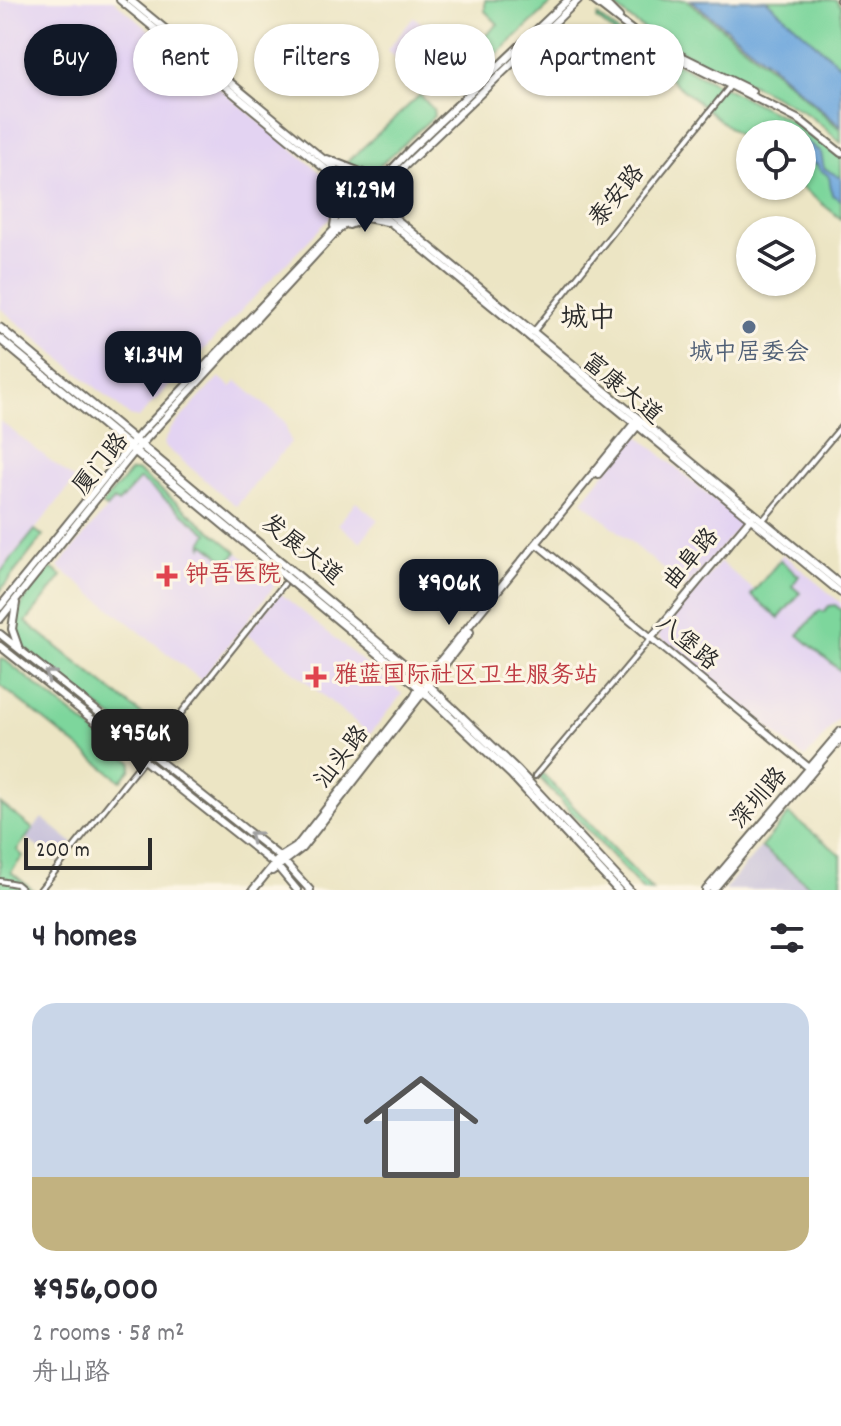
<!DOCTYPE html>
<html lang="en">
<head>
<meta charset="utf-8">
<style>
	body { margin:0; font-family:Dekko,"LXGW WenKai TC",sans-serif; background:#f2f2f3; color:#2b2b33; height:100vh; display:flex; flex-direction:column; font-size:30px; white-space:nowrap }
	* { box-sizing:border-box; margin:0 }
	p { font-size:26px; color:#7c7c81 }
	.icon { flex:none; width:44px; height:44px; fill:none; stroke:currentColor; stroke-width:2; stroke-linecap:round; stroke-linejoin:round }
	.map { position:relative; height:890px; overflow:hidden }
	.side { display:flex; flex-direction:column; background:#fff; flex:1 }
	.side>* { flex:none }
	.top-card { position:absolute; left:24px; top:24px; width:794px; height:72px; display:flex; gap:16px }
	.tools { position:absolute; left:736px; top:120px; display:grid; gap:16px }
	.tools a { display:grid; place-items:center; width:80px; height:80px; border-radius:50%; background:#fff; box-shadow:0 2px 6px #0004; font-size:40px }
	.scale { position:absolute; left:24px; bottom:20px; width:128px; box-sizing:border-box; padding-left:8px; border:4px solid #2b2b2b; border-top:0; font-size:22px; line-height:28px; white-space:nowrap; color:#2b2b2b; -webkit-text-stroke:6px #fcf5e5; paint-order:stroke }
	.price { position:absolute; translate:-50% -68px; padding:0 18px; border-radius:16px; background:#111827; color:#fff; font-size:26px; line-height:52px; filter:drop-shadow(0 2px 4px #0008) }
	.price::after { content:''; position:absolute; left:50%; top:48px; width:24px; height:18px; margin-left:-12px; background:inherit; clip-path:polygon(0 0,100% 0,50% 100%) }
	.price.on { background:#222; color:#fff }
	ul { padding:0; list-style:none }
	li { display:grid; align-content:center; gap:16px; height:424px; padding:0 32px }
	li+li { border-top:2px solid #e1e1e2 }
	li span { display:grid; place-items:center; height:248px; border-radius:24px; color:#555 }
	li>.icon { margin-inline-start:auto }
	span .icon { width:144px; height:144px; fill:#fffc; stroke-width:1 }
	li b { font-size:34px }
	h2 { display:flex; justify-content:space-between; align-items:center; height:96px; padding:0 32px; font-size:34px }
	.pill { padding:0 28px; border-radius:36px; background:#fff; box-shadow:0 2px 6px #0004; font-size:28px; line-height:72px }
	.pill.on { background:#111827; color:#fff }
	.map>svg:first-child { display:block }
</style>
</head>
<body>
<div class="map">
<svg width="841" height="890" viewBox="0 0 841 890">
	<rect width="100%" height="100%" fill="#fcf5e5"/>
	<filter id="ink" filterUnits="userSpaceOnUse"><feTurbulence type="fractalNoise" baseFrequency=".0125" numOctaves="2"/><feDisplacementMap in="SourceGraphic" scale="16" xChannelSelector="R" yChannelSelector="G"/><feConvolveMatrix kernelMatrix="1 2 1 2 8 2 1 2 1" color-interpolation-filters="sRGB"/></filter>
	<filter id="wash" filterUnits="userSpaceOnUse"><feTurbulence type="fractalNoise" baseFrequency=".006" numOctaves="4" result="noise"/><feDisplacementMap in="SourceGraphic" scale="32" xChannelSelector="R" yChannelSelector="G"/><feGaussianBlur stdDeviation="1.8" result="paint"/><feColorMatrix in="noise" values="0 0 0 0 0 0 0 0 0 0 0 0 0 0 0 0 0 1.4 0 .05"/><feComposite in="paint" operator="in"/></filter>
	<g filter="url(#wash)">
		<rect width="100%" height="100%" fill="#ece5c4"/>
		<!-- built -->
		<path fill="#e3d3f2" d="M0,0H113L332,182L335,197L331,217L138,418L130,416L0,308Z
			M414,17L435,34L408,67L405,66L387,50Z
			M219,377L231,387L237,381L284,421L291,442L236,506L166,447L164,443L171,429Z
			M0,421L75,480L0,573Z
			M636,434L742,523L686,588L582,501Z
			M138,471L276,584L201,680L58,567Z
			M356,502L378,520L360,542L338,524Z
			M783,554L841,603V716L805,758L658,636L720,562L754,590Z
			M280,593L402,694L370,734L247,633Z"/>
		<!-- industrial -->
		<path fill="#c6c0da" d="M789,814L841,855V890H724Z
			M42,818L73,843L57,862L26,838Z"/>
		<!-- green -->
		<path fill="#7dd69c" stroke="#548064" stroke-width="2" d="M485,0H555L453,96L443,91L435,82L498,24L485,11Z
			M609,0H687L788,82L841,130V143C830,133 820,123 808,115C744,73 663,56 609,0Z
			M766,0H836L841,6V66Z
			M598,16L628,40L810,130L841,158V219L800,186L802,134H750V145L597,19Z
			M420,95L433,109L434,116L374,171L360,170L345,164Z
			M131,471H138L237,552L228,562L205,544L202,548L203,541L208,534L140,479L118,503L114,500L107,508L102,504Z
			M35,530L43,536L0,591V573Z
			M780,560L799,576L792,586L800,593L779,618L751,595Z
			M51,568L62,576L26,622L161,730L149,746L23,647C6,610 29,595 51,568Z
			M835,605L841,610V671L798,635L820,610L824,612L829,606Z
			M0,659L5,660L132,762L131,769L121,781L0,685Z
			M542,773L652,890H643L539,777Z
			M0,803L33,829L17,850L23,856L11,872L33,890H0Z
			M789,814L841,855V890H815L761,847Z"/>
		<!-- water -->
		<path fill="#6ea7dd" stroke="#4c6984" stroke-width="2" d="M691,0H766L841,66V127L770,64Z
			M802,138L821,153L824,168L841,178V200L832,195L829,176L819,169L817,164L802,162Z"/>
	</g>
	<g filter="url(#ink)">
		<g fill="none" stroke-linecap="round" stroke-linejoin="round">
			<defs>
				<path id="street" d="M839,0L841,2
					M534,331L731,85
					M763,520L841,427
					M535,776L651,638
					M0,881L16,884L23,890
					M40,890L284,584"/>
				<path id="secondary" d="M120,0L841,593
					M130,0L841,585
					M593,0L651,45L801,121L841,153
					M602,0L619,17
					M661,46L752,91
					M327,159L368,175L384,174
					M333,179L338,199L334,226
					M389,183C383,194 385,203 392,213
					M349,225L367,218L387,222
					M598,474L639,424
					M537,544L813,771
					M16,603L12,629L18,646
					M0,607L140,434L410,150L568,0
					M0,619L134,452L335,233L578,0
					M0,634L280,857L310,890
					M651,638L751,518
					M0,646L277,866L297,890
					M272,871L302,848L470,632
					M253,890L280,857L296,847L414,697L419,687L636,421
					M706,890L841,731
					M713,890L841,738"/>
				<path id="primary" d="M0,328L424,681L517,770L629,890
					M0,339L419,687L511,774L618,890"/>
			</defs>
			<!-- street casing -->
			<use href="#street" stroke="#6f6c61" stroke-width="8"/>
			<!-- secondary casing -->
			<use href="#secondary" stroke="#6f6c61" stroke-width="10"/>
			<!-- primary casing -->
			<use href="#primary" stroke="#6f6c61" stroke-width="11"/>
			<!-- street -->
			<use href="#street" stroke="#fff" stroke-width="4"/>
			<!-- secondary -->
			<use href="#secondary" stroke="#fff" stroke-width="6"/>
			<!-- primary -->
			<use href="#primary" stroke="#fff" stroke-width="7"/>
		</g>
		<!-- one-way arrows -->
		<defs><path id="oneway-chevron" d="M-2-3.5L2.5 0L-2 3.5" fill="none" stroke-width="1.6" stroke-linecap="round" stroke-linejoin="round" transform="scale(2)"/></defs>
		<g stroke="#a0a0a0">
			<use href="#oneway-chevron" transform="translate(50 675) rotate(-141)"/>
			<use href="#oneway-chevron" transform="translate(254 836) rotate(-141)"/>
		</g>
	</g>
	<!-- markers -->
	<circle fill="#5c6f8a" stroke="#fcf5e5" stroke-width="3" cx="749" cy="327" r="8"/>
	<g fill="#e0444e" stroke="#fcf5e5" stroke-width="3">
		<path d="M163 564h8v8h8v8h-8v8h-8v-8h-8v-8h8z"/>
		<path d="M312 665h8v8h8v8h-8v8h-8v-8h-8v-8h8z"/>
	</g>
	<g text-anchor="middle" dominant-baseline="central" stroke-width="6" stroke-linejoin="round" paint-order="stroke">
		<!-- street labels -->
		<g font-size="24" fill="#2b2b2b" stroke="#fcf5e5">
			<text transform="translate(618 197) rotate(-51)">泰安路</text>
			<text transform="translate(621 390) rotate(40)">富康大道</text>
			<text transform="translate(102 465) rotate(-51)">厦门路</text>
			<text transform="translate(301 551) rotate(39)">发展大道</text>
			<text transform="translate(692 560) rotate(-50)">曲阜路</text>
			<text transform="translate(686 644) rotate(39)">八堡路</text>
			<text transform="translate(343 758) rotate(-52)">汕头路</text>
			<text transform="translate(760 799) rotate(-49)">深圳路</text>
		</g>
		<!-- service labels -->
		<g font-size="24" fill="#4e5e75" stroke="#fcf5e5">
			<text x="749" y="354">城中居委会</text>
		</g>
		<!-- health labels -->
		<g font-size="24" fill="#be3a42" stroke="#fcf5e5" text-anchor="start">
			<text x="185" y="576">钟吾医院</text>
			<text x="334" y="677">雅蓝国际社区卫生服务站</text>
		</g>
		<!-- quarter labels -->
		<g font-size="28" fill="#2b2b2b" stroke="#fcf5e5">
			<text x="588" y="321">城中</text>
		</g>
	</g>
</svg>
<div class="tools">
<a><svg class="icon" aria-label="locate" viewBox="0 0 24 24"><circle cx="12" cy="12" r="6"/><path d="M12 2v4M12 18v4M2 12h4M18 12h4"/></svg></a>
<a><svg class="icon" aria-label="layers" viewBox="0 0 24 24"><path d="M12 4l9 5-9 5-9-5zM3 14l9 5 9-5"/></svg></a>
</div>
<div class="scale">200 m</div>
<b class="price" style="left:365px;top:234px">¥1.29M</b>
<b class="price" style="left:153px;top:399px">¥1.34M</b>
<b class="price" style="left:449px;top:627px">¥906K</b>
<b class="price on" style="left:140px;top:777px">¥956K</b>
<div class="top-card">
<a class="pill on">Buy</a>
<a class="pill">Rent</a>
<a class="pill">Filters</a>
<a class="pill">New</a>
<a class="pill">Apartment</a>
</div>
</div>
<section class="side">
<h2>4 homes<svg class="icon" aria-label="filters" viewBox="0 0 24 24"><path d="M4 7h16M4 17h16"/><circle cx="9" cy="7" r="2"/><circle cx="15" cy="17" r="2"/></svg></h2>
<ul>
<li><span style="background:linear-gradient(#c9d6e8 70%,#c2b280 0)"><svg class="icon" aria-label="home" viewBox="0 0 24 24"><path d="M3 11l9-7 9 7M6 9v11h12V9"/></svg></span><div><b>¥956,000</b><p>2 rooms · 58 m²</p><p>舟山路</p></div></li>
</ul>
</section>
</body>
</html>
